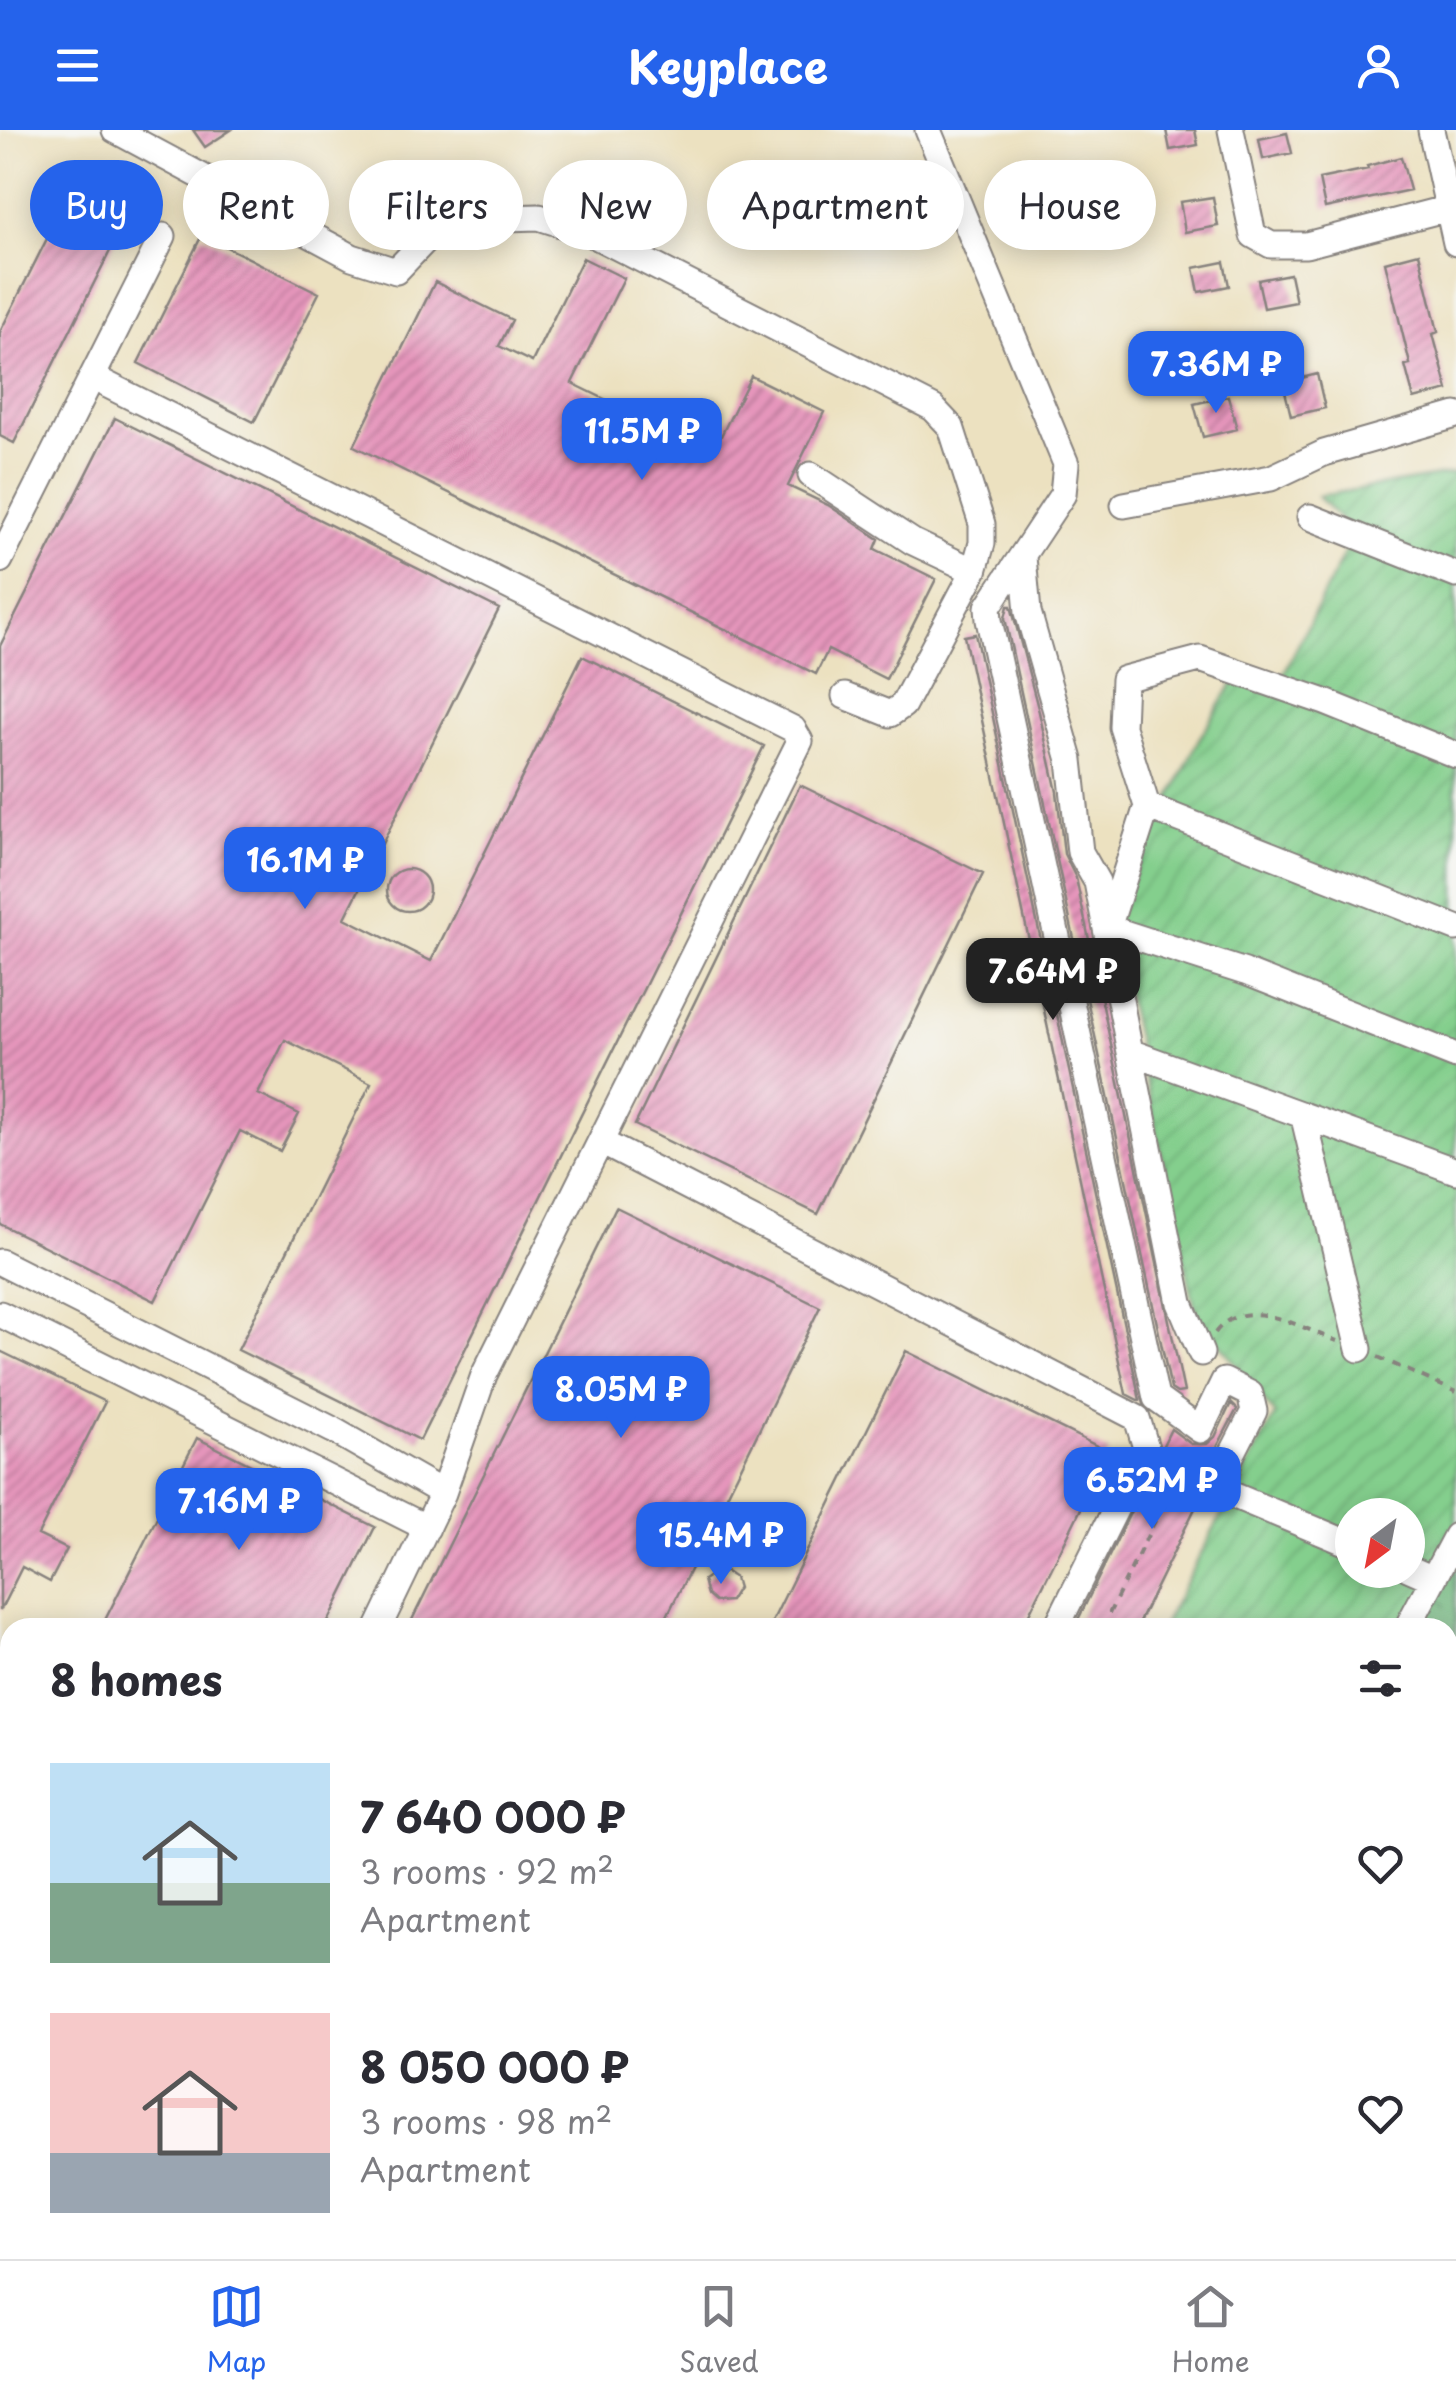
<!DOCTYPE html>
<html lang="en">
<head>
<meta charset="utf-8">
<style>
	body { margin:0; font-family:"Playpen Sans",sans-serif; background:#f7f7f7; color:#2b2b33; height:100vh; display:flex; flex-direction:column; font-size:38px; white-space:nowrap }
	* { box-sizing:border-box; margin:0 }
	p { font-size:32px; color:#7c7c81 }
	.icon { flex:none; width:55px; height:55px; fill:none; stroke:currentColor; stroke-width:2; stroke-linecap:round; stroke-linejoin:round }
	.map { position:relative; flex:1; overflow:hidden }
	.details { position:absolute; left:0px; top:1488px; width:1458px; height:642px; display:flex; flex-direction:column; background:#fff; border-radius:30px 30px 0 0; box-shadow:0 5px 25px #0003 }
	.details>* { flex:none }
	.hud { position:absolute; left:30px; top:30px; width:1398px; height:90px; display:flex; gap:20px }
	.needle { width:65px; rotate:212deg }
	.buttons { position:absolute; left:1335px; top:1368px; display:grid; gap:20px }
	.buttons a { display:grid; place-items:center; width:90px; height:90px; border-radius:50%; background:#fff; box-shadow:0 5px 25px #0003; font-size:50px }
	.price { position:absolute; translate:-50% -85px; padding:0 22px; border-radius:20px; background:#2563eb; color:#fff; font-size:32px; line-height:65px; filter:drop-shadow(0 2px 5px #0008) }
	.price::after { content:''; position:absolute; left:50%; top:60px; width:30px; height:22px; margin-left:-15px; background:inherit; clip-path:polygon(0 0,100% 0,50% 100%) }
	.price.active { background:#222; color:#fff }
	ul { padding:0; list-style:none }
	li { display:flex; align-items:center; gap:30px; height:250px; padding:0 50px }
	li span { display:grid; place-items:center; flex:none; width:280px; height:200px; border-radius:0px; color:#555 }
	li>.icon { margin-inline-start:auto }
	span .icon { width:120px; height:120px; fill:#fffc; stroke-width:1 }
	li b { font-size:42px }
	h2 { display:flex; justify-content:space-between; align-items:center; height:120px; padding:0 50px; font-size:42px }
	.tag { padding:0 35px; border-radius:45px; background:#fff; box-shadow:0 5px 25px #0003; font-size:35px; line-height:90px }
	.tag.active { background:#2563eb; color:#fff }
	header { display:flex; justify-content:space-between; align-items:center; height:130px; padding:0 50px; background:#2563eb; color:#fff; font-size:45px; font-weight:700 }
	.menu { display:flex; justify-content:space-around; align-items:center; height:140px; border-top:2px solid #e1e1e2; background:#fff; font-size:28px; color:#7c7c81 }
	.menu a { display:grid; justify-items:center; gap:5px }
	.menu .active { color:#2563eb }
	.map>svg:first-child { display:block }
</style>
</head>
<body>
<header><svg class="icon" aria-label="menu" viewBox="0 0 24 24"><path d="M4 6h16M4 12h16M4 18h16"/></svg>Keyplace<svg class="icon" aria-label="person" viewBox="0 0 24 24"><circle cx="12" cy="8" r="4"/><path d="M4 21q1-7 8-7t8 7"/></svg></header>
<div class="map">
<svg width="1456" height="2129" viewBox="0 0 1456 2129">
	<defs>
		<pattern id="forest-crowns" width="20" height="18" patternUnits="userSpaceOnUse" patternTransform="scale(2.5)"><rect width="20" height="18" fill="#6bb278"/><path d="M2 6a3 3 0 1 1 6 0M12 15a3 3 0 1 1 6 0" fill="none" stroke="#589064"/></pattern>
		<pattern id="garden-furrows" width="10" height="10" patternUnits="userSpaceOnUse" patternTransform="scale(2.5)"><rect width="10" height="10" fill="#84cf8d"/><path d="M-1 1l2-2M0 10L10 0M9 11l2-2" fill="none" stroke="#72b17b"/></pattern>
		<pattern id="building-hatch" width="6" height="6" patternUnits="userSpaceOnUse" patternTransform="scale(2.5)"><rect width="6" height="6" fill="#e696bc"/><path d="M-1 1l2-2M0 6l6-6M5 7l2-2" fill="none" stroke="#ba7a9a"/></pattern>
	</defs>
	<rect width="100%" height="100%" fill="#f6f6f2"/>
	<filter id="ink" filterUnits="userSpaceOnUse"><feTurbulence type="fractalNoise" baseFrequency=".01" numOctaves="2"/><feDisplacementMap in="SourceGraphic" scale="20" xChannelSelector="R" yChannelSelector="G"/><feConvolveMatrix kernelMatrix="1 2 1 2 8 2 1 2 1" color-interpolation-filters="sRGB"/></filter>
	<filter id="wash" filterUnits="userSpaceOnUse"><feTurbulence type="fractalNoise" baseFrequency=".0048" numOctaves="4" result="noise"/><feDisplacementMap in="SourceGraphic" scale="40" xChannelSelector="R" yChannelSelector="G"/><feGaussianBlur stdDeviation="2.25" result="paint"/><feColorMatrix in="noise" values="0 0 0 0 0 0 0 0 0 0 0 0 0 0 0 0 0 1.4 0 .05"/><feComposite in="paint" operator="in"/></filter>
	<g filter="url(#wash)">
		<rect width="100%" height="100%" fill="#ece1c0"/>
		<!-- forest -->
		<path fill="url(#forest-crowns)" stroke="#466a5a" stroke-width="2.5" d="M1456,1406V1571L1448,1586V1498H1407Z"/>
		<!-- garden -->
		<path fill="url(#garden-furrows)" stroke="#537864" stroke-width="2.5" fill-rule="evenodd" d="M1456,343V1406L1407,1497H1162L1275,1285L1196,1183L1111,793L1199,609L1239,544L1279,553L1354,404L1318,366ZM1352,1385H1408V1440H1352Z"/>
		<g id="blocks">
			<!-- building -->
			<path fill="url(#building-hatch)" d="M193,0H231L205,17Z
				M1166,0H1195L1198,15L1170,20Z
				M1287,3L1292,23L1263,29L1259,9Z
				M1401,27L1410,60L1325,78L1319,49L1368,39L1367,36Z
				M74,55L129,83L14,313L0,306V202Z
				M1213,67L1218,96L1185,102L1180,72Z
				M202,105L319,163L254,292L138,233Z
				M1419,123L1438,202L1433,204L1448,260L1414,269L1405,235L1410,234L1385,132Z
				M583,128L624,148L572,253L713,322L751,246L824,282L788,356L828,375L879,409L875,419L936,449L886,549L828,520L816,544L354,316L435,152L512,190L499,216L532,232Z
				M1224,132L1229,156L1199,162L1194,138Z
				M1290,144L1296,172L1264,178L1258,150Z
				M1317,244L1325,278L1291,286L1283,253Z
				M1228,266L1237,299L1203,307L1194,274Z
				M115,288L499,479L345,788L431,831L582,526L764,616L420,1310L238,1220L371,953L285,910L258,964L299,984L280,1021L240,1001L155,1171L0,1094V516Z
				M1008,476H1011L1039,582L1057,662L1064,724L1076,748L1184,1262L1177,1263L1171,1259L1005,488Z
				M975,504L1140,1270H1138L1126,1264L964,506Z
				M800,655L983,744L818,1084L635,995Z
				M387 760a21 21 0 1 1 42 0a21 21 0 1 1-42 0Z
				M616,1077L820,1177L695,1430L661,1498H408Z
				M0,1221L105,1272L38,1405L67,1419L50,1452L22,1437L0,1481Z
				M906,1221L1109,1322L1022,1498H769Z
				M1231,1273L1237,1279L1215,1321L1209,1350L1136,1498H1074L1171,1299L1191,1314H1207L1215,1307Z
				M197,1308L375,1397L325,1498H101Z
				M715,1442H726L735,1448L738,1458L730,1471L715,1472L707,1465L703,1450Z"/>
		</g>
	</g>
	<g filter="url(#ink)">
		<use href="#blocks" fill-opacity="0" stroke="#87827e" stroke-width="2.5"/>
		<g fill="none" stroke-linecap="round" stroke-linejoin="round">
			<defs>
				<path id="minor" d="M115,0L352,127L396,141L433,102L469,89L539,87L592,104L933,278L951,297L982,394V413L974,441L903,575L890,584L845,566
					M928,0L1066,334L1063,364L988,477L989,490L1156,1268L1200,1300L1224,1251L1250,1264L1254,1281L1230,1328L1223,1361L1352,1415
					M1231,0L1253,105L1271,115H1306L1456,76
					M1431,0L1456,113
					M92,247L793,599L800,611L484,1245L443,1363L378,1498
					M811,345L913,412L974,441
					M1124,375L1271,348L1324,323L1456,285
					M1310,387L1456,445
					M1023,427L1028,482L1070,630L1080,722L1097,752L1130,922L1456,1041
					M0,430L163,106
					M1456,625L1325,572L1200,529L1124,549L1122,597L1147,676L1456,798
					M1147,676L1108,798L1245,842L1456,926
					M1130,922L1180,1173L1201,1223
					M1304,988L1359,1219
					M601,1012L1137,1288L1146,1318L1056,1498
					M0,1132L333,1300L443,1363
					M0,1184L427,1398
					M1408,1438L1433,1449
					M1407,1498L1456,1406
					M570,2120L589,2129
					M0,2122L14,2129
					M55,2129L59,2120
					M740,2129L745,2120"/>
			</defs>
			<!-- minor casing -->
			<use href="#minor" stroke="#87827e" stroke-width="29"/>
			<!-- path -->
			<path stroke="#87827e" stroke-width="4" stroke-dasharray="8 8" stroke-linecap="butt" d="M1215,1203C1244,1163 1298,1197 1337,1211
				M1378,1227L1456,1262
				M1102,1498L1192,1316
				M1448,1898H1456
				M1123,2120L1124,2129
				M790,2129L794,2120
				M973,2129L983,2120
				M1018,2129L1026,2120"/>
			<!-- minor -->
			<use href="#minor" stroke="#fff" stroke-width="25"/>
		</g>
	</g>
</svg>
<div class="buttons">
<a><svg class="needle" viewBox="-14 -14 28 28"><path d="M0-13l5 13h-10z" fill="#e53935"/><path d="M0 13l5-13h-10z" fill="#7c7c81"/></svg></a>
</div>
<b class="price" style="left:1216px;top:286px">7.36M ₽</b>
<b class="price" style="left:642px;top:353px">11.5M ₽</b>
<b class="price" style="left:305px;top:782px">16.1M ₽</b>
<b class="price active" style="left:1053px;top:893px">7.64M ₽</b>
<b class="price" style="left:621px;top:1311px">8.05M ₽</b>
<b class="price" style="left:1152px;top:1402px">6.52M ₽</b>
<b class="price" style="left:239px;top:1423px">7.16M ₽</b>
<b class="price" style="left:721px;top:1457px">15.4M ₽</b>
<div class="hud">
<a class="tag active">Buy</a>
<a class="tag">Rent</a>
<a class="tag">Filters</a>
<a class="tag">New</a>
<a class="tag">Apartment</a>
<a class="tag">House</a>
</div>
<section class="details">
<h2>8 homes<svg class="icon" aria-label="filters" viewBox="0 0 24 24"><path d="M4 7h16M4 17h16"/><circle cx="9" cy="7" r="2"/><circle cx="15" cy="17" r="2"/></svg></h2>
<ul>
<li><span style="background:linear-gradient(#bfe0f5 60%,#7fa58c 0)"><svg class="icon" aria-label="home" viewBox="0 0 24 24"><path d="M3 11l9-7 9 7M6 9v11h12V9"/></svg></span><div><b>7 640 000 ₽</b><p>3 rooms · 92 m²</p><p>Apartment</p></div><svg class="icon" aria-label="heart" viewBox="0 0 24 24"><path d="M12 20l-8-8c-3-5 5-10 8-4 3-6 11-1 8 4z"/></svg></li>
<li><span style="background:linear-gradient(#f6c9c9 70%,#9aa5b1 0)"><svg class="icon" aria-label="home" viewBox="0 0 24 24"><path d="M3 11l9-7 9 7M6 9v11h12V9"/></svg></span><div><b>8 050 000 ₽</b><p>3 rooms · 98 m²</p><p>Apartment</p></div><svg class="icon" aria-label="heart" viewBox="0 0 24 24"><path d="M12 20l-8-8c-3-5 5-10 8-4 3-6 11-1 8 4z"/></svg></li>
</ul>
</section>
</div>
<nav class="menu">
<a class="active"><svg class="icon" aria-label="map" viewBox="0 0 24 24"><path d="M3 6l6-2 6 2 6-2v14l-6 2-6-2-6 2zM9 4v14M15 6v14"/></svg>Map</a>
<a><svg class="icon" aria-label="saved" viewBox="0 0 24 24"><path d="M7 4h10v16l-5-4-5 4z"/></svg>Saved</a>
<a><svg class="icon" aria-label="home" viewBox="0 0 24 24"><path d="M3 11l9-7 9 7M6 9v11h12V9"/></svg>Home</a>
</nav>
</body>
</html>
